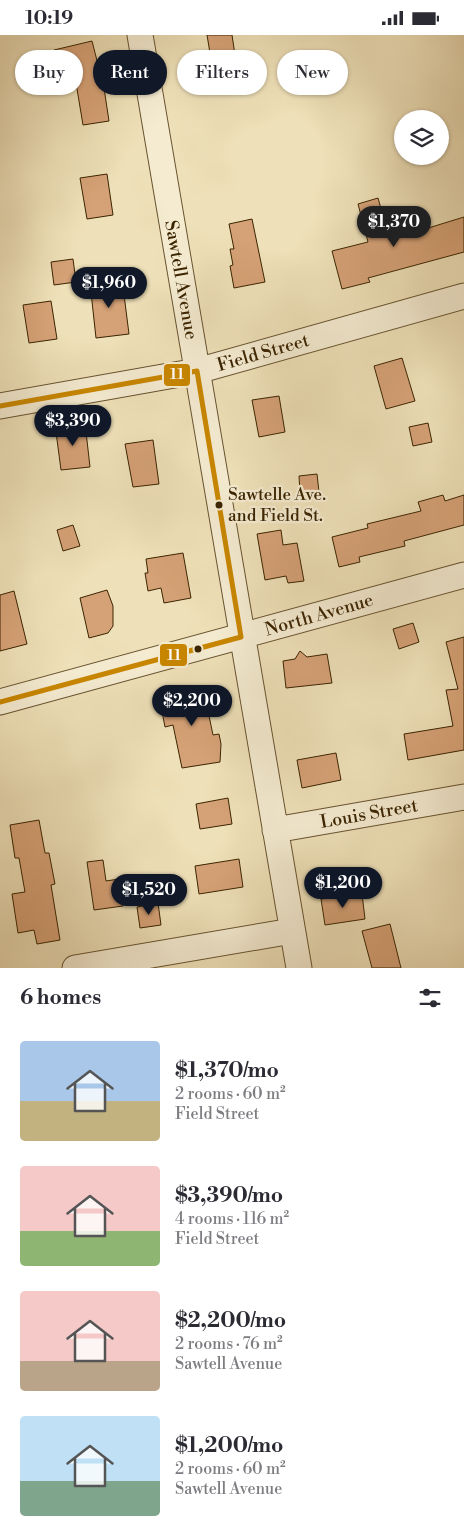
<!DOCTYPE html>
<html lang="en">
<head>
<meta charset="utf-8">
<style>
	body { margin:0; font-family:"Libre Bodoni",serif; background:#f7f7f7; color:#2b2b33; height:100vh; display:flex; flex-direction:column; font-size:19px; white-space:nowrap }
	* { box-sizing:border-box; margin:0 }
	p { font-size:16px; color:#7c7c81 }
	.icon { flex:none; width:28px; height:28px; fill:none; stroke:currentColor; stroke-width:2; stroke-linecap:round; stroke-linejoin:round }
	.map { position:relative; height:933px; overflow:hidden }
	.side { display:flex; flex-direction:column; background:#fff; flex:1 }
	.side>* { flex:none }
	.top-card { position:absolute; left:15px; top:15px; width:435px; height:45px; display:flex; gap:10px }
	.buttons { position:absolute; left:394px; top:75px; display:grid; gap:10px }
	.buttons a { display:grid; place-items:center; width:55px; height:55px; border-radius:50%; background:#fff; box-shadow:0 1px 4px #0004; font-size:25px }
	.price { position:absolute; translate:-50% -42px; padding:0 11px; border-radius:18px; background:#111827; color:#fff; font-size:16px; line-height:32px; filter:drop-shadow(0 1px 2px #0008) }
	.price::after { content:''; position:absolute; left:50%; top:30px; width:15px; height:11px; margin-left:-8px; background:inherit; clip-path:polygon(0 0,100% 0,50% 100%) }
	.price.active { background:#222; color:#fff }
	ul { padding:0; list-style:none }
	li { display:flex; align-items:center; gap:15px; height:125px; padding:0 20px }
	li span { display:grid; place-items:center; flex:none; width:140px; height:100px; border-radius:5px; color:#555 }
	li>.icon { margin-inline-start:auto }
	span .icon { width:60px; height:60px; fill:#fffc; stroke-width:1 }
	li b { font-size:21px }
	h2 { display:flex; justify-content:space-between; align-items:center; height:60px; padding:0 20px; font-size:21px }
	.pill { padding:0 18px; border-radius:22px; background:#fff; box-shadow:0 1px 4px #0004; font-size:18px; line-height:45px }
	.pill.active { background:#111827; color:#fff }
	.status { display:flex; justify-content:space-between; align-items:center; height:35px; padding:0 25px; background:#fff; direction:ltr }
	.status svg { height:14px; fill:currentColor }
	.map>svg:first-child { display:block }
</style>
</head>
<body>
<div class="status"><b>10:19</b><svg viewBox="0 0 49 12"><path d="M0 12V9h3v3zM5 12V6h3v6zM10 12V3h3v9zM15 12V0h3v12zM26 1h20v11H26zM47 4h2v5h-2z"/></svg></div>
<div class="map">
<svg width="464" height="933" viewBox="0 0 464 933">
	<rect width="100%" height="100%" fill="#eee0b8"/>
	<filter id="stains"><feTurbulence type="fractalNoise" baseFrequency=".004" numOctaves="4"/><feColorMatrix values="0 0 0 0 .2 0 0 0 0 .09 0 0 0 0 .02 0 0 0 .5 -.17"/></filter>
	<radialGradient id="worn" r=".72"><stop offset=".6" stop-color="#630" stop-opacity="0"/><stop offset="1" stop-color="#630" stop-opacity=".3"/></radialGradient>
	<!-- building -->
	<path fill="#d5a176" stroke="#3b2401" d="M207,0H232L235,20L211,24Z
		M92,6L104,53L109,86L83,90L74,36L59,39L54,15Z
		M107,139L113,180L87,184L80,143Z
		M378,163L389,202L411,196L412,198L464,182V217L368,243L370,247L342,254L332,216L368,207L358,169Z
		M252,184L265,247L234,253L230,231L233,230L230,214H234L229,189Z
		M73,224L76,247L54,250L51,227Z
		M122,244L129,299L96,303L90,248Z
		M51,266L57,304L29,308L23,270Z
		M402,323L415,366L386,374L374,331Z
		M279,361L285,397L259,402L252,365Z
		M85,388L90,432L61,435L56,397L71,389Z
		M428,388L432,407L413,411L409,392Z
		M153,405L159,449L133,452L125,409Z
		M317,439L319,457L300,458L299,441Z
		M443,460L445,466L464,460V490L404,506L405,511L359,522L360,527L339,532L332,502L368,493L367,489L421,476L418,467Z
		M73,490L80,511L63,516L57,495Z
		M281,495L283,510L297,508L304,546L288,548L286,541L265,545L257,499Z
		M183,518L191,563L164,568L161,553L148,556L145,538H148L146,524Z
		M107,555L113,571V591L108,598L89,603L80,563Z
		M14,556L27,609L0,616V560Z
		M413,588L419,607L399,614L393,594Z
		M464,602V715L408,725L404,699L453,691L446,655L458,654L446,607Z
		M300,616L307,622L327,619L332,648L286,653L283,626L295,624Z
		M203,652L213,700L219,699L221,709L220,727L182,733L173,690L165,692L159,661Z
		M336,718L341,745L302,753L297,725Z
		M228,763L232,789L200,794L196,769Z
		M39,785L45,818H49L55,849L51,850L60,905L37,909L34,895L18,898L12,859L25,857L19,823H15L10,790Z
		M239,824L243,852L199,859L195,831Z
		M103,825L106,846L119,844L123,871L94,875L87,827Z
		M362,859L365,884L325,890L321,864Z
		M158,868L161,890L140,893L137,872Z
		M390,889L401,933H372L362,896Z"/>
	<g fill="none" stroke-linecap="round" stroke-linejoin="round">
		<defs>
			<path id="minor" d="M140,0L299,933
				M0,371L197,336L464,261
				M0,667L464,540
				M275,795L464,762
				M75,933L292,896"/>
		</defs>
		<!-- minor casing -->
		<use href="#minor" stroke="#68532f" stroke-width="27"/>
		<!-- minor -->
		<use href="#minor" stroke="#f4ebd1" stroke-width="25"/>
		<defs>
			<path id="bus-1" d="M0,371L197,336L241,602L0,667"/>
		</defs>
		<!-- bus-1 casing -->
		<use href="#bus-1" stroke="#f4ebd1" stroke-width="9"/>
		<!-- bus-1 -->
		<use href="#bus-1" stroke="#c88600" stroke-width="5"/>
	</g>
	<!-- markers -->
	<g fill="#3b2401" stroke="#f4ebd1" stroke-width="2">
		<circle cx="219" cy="470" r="4.5"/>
		<circle cx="198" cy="614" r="4.5"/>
	</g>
	<g text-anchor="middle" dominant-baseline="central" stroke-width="4.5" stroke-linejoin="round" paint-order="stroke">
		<!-- bus labels -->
		<g font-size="17" fill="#3b2401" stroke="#f4ebd1" text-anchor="start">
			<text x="228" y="460">Sawtelle Ave.<tspan x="228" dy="21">and Field St.</tspan></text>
		</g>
		<!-- street labels -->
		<g font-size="18" fill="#3b2401" stroke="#f4ebd1">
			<text transform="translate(181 245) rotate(80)">Sawtell Avenue</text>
			<text transform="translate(263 318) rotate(-16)">Field Street</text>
			<text transform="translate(319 580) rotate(-16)">North Avenue</text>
			<text transform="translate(369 779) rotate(-10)">Louis Street</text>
		</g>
	</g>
	<g stroke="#f4ebd1" stroke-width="2">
		<rect x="163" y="328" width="28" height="24" rx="5" fill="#c88600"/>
		<rect x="159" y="608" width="29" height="24" rx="5" fill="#c88600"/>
	</g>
	<g font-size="14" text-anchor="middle" font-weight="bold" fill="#fff">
		<text x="177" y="344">11</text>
		<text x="174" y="625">11</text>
	</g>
	<rect width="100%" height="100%" filter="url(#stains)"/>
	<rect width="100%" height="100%" fill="url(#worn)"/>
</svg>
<div class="buttons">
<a><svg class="icon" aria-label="layers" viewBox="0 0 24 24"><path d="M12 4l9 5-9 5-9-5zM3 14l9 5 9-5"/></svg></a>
</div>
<b class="price active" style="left:394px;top:213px">$1,370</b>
<b class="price" style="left:109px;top:274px">$1,960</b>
<b class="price" style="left:73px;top:412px">$3,390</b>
<b class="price" style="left:192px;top:692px">$2,200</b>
<b class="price" style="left:343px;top:874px">$1,200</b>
<b class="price" style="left:149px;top:881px">$1,520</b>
<div class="top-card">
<a class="pill">Buy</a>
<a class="pill active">Rent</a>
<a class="pill">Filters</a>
<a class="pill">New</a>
</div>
</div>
<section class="side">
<h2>6 homes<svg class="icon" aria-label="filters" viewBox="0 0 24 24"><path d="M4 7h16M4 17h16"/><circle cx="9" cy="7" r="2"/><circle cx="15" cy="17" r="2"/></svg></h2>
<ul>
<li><span style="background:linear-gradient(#a9c7e8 60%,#c2b280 0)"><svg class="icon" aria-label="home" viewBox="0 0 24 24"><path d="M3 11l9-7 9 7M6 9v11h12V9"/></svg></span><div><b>$1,370/mo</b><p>2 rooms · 60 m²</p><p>Field Street</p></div></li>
<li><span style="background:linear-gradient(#f6c9c9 65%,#8fb573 0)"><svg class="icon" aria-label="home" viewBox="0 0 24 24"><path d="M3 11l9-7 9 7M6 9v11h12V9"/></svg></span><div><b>$3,390/mo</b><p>4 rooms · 116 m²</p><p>Field Street</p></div></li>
<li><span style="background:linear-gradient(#f6c9c9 70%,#b9a48a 0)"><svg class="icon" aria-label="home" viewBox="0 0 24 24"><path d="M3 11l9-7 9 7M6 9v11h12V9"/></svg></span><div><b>$2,200/mo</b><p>2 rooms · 76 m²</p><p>Sawtell Avenue</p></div></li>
<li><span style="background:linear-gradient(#bfe0f5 65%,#7fa58c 0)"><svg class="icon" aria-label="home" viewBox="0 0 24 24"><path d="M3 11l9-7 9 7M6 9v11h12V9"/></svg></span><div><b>$1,200/mo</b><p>2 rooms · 60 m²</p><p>Sawtell Avenue</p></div></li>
</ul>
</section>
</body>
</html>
